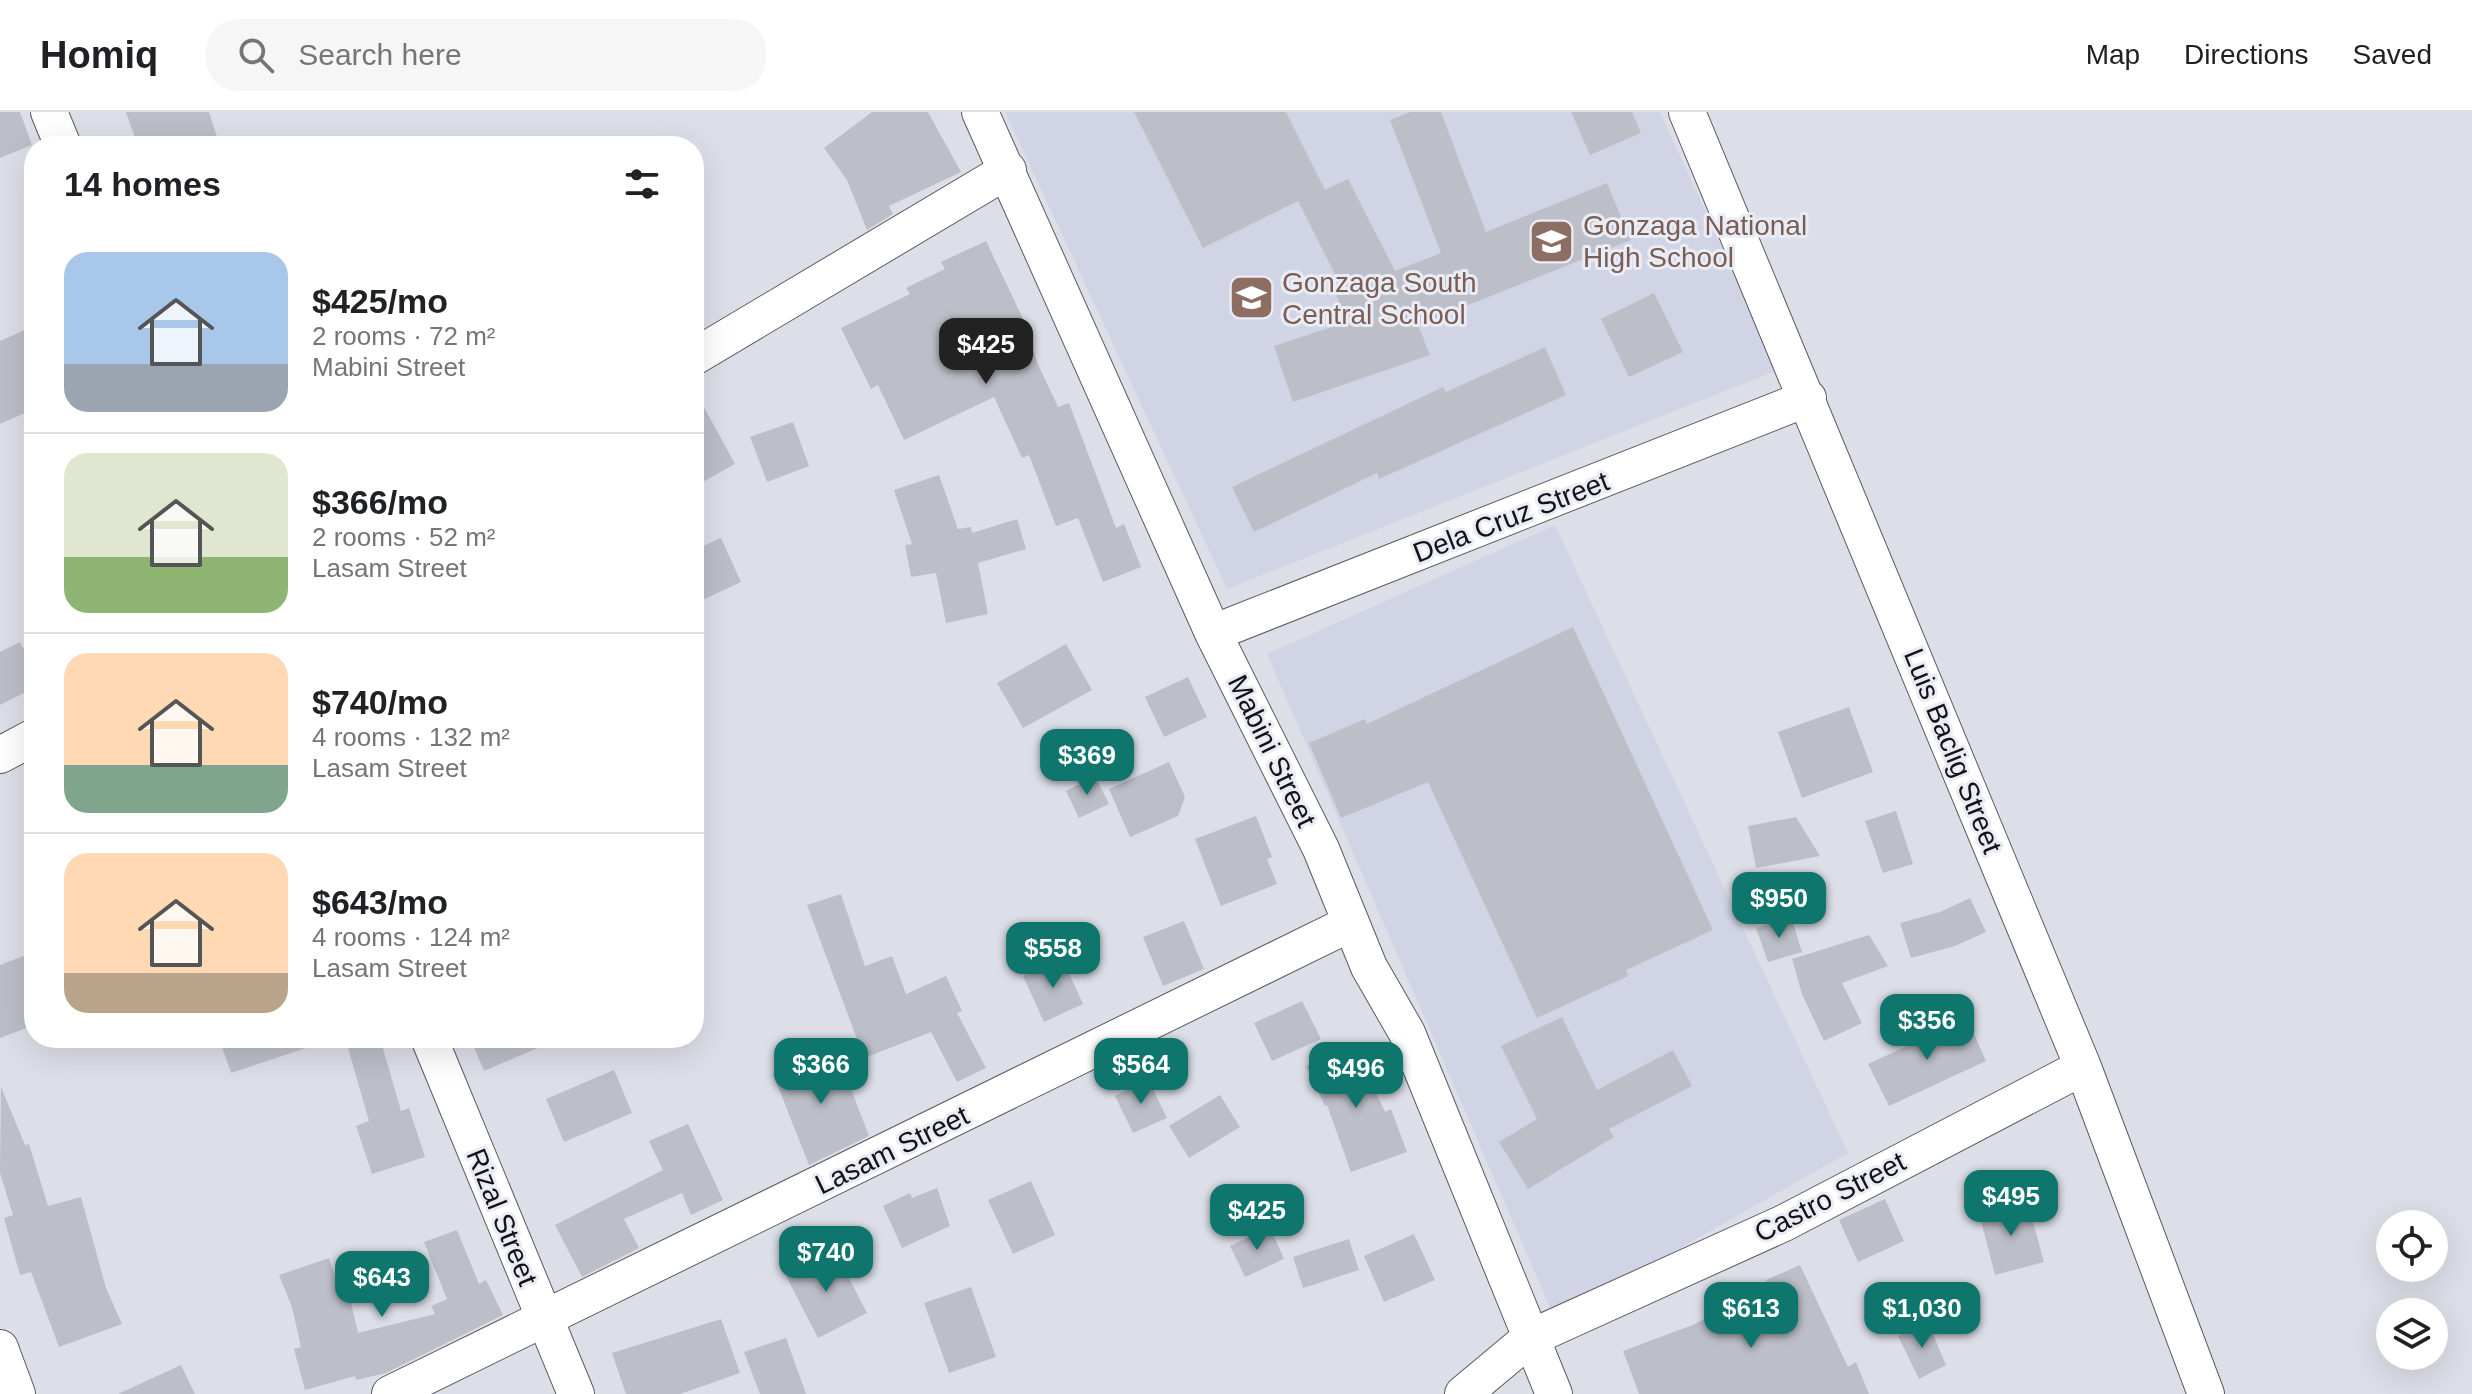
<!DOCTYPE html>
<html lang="en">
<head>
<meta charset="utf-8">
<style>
	body { margin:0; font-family:Arial,sans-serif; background:#f6f6f6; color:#202124; height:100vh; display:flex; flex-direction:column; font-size:30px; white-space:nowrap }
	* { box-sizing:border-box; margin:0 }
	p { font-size:26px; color:#757577 }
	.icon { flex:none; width:44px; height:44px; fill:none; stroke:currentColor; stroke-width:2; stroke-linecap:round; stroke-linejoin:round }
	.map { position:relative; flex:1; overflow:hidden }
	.drawer { position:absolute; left:24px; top:24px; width:680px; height:912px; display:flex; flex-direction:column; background:#fff; border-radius:32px; box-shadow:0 8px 32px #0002 }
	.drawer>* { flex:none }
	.tools { position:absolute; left:2376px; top:1098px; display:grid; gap:16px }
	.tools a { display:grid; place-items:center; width:72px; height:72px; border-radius:50%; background:#fff; box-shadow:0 8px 32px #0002; font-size:40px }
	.price { position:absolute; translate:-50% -68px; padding:0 18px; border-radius:16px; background:#0f766e; color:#fff; font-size:26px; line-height:52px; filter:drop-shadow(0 2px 4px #0008) }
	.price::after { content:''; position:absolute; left:50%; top:48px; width:24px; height:18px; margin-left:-12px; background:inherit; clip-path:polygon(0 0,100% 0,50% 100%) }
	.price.current { background:#222; color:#fff }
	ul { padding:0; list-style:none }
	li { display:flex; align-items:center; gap:24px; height:200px; padding:0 40px }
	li+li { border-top:2px solid #e0e0e0 }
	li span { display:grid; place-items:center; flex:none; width:224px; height:160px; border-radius:24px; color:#555 }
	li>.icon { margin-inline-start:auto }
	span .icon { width:96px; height:96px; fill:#fffc; stroke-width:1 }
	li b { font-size:34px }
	h2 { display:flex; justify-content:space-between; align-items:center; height:96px; padding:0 40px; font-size:34px }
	header { display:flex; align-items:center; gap:48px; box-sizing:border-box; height:112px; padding:0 40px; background:#fff; border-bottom:2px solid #e0e0e0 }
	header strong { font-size:38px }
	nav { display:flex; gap:44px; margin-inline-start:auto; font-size:28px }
	.search { width:560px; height:72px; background:#f6f6f6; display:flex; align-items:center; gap:20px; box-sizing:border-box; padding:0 28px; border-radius:32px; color:#757577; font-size:30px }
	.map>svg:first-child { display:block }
</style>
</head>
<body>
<header>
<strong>Homiq</strong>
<div class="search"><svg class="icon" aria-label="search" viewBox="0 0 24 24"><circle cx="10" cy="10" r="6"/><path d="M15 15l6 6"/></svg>Search here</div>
<nav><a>Map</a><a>Directions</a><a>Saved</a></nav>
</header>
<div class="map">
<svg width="2472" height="1282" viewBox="0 0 2472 1282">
	<rect width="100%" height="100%" fill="#dddfe8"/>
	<!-- built -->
	<path fill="#d1d4e4" d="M1005,0H1660L1778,258L1227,477Z
		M1555,413L1848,1041L1555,1207L1267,542Z"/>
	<!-- building -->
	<path fill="#bdbfc8" d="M0,0H20L32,33L0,46Z
		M126,0H209L220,34H138Z
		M872,0H928L961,60L889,94L893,102L867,118L847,68L824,36Z
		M1134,0H1286L1325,78L1348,67L1395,159L1441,141L1390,8L1410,0H1441L1486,120L1607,71L1631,128L1418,213L1430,243L1293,290L1274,234L1347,210L1336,183L1344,180L1298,89L1203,136Z
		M1571,0H1632L1641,21L1590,43Z
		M986,129L1024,209L1037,250L1058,295L1069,291L1116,416L1124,412L1141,455L1103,470L1078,406L1056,414L1029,343L1022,346L994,285L904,328L878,273L871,277L841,216L910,182L906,176L945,157L941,150Z
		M1654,181L1683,240L1629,265L1601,207Z
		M34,214V297L0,312V229Z
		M1545,235L1566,283L1379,367L1377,361L1254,420L1232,375L1443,275L1446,280Z
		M694,277L735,352L694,375Z
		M793,310L809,354L767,370L750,325Z
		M939,363L958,417L971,415L972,421L1017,407L1026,437L978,451L988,502L946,511L936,461L911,465L905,433L912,432L894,378Z
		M721,426L741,470L694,492V438Z
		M1573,515L1713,818L1626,858L1628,864L1537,906L1428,670L1341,706L1309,631L1365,607L1367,612Z
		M20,530L34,557V576L0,593V540Z
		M1066,532L1092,578L1023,616L997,571Z
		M1188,565L1207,605L1164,625L1145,585Z
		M1849,595L1873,660L1802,686L1778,620Z
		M1169,650L1185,685L1178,704L1130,725L1109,677Z
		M1095,664L1109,692L1079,706L1066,679Z
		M1896,699L1913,752L1883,761L1865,709Z
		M1256,704L1272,745L1267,747L1277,772L1221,794L1195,727Z
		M1796,705L1820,744L1756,756L1748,714Z
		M841,782L865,854L892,844L906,882L946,864L962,899L957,901L986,956L957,970L931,920L864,946L807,793Z
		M1970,786L1986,820L1955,834L1911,846L1900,811L1940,800Z
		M1791,805L1802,840L1768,850L1756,816Z
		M1184,809L1204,857L1163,874L1143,825Z
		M1869,823L1888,854L1842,871L1862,911L1824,929L1802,882L1792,847Z
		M34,840V913L0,926V853Z
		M1062,846L1083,892L1044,910L1023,864Z
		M1302,889L1321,927L1272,949L1254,911Z
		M1562,905L1597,978L1673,938L1692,974L1609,1017L1614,1025L1528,1077L1499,1030L1537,1007L1501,934Z
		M1967,906L1986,949L1889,994L1868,952Z
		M219,926H321V931L231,961Z
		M380,926L401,999L409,996L425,1045L372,1062L356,1014L369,1009L348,936Z
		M470,926H561L484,959Z
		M1353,932L1385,1000L1391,997L1407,1040L1351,1060L1327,993L1325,994L1306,954Z
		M836,938L869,1024L809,1053L773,962Z
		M614,958L632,1001L564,1030L546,987Z
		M1148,967L1167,1006L1133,1021L1115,984Z
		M1,975L25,1033L29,1032L48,1094L81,1085L106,1176L122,1212L59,1235L31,1160L20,1163L4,1106L13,1103L0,1061Z
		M1220,983L1240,1015L1189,1046L1169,1014Z
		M688,1012L723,1088L691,1103L682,1081L624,1107L639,1136L582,1165L555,1113L663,1058L649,1029Z
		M1031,1069L1055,1123L1013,1142L988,1088Z
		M937,1076L950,1114L902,1136L883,1094L910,1081L912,1086Z
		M1885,1087L1904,1129L1858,1150L1839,1108Z
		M2027,1088L2044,1150L1995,1163L1979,1101Z
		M1270,1115L1284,1147L1245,1165L1230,1134Z
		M457,1118L479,1172L486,1168L503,1203L386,1261L356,1268L355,1264L305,1278L294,1237L301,1235L292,1195L279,1163L329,1146L342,1184L349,1182L358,1221L435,1202L431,1194L447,1187L424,1130Z
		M1414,1122L1435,1168L1384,1190L1364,1144Z
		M1349,1127L1359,1158L1303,1176L1293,1145Z
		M835,1139L867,1201L818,1226L786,1164Z
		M1800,1153L1848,1255L1856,1250L1869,1282H1639L1623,1239L1690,1214L1770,1177L1766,1168Z
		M971,1175L996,1245L949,1261L924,1191Z
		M721,1207L740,1261L680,1282H626L612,1241Z
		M1927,1208L1946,1253L1919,1267L1898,1224Z
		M786,1226L806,1282H760L744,1240Z
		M181,1253L195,1282H118Z"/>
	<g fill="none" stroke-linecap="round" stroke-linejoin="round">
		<defs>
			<path id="minor" d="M49,0L63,34
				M980,0L1213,521L1321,737L1369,855L1407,921L1554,1282
				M1687,0L2083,955L2206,1282
				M694,245L1008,58
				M1213,521L1808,286
				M0,643L34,625
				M429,926L576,1282
				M0,1236L17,1282
				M390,1282L1349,812
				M1463,1282L1530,1226L1784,1111L2083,955"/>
		</defs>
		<!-- minor casing -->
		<use href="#minor" stroke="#595b62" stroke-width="38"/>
		<!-- minor -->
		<use href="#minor" stroke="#fff" stroke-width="36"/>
	</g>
	<!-- icons -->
	<defs>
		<symbol id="school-square" viewBox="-11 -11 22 22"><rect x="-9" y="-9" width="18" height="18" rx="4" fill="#8d6e63" stroke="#eaecf5"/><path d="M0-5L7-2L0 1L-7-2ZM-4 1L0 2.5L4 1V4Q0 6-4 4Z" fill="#fff"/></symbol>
	</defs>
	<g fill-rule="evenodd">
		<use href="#school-square" x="1526" y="104" width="51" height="51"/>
		<use href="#school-square" x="1226" y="160" width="51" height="51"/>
	</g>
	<g text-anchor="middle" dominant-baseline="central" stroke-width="6" stroke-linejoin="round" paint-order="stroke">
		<!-- education labels -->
		<g font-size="28" fill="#785e54" stroke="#eaecf5" text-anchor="start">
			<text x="1583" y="113">Gonzaga National<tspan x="1583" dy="32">High School</tspan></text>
			<text x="1282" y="170">Gonzaga South<tspan x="1282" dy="32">Central School</tspan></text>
		</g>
		<!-- street labels -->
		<g font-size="28" fill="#121316" stroke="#eaecf5">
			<text transform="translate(1511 405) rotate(-21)">Dela Cruz Street</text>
			<text transform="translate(1272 639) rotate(64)">Mabini Street</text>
			<text transform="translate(1953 639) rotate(68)">Luis Baclig Street</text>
			<text transform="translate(892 1038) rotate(-26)">Lasam Street</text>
			<text transform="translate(1830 1085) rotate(-27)">Castro Street</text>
			<text transform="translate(502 1105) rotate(68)">Rizal Street</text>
		</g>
	</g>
</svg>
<div class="tools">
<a><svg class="icon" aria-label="locate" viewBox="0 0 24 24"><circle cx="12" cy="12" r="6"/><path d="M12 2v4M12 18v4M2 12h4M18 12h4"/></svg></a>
<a><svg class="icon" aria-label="layers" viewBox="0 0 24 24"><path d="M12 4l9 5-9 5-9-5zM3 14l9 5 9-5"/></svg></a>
</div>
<b class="price current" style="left:986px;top:274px">$425</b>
<b class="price" style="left:1087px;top:685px">$369</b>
<b class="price" style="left:1779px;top:828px">$950</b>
<b class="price" style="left:1053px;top:878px">$558</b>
<b class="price" style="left:1927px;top:950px">$356</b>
<b class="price" style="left:821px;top:994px">$366</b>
<b class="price" style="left:1141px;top:994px">$564</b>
<b class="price" style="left:1356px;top:998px">$496</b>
<b class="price" style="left:2011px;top:1126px">$495</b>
<b class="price" style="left:1257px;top:1140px">$425</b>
<b class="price" style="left:826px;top:1182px">$740</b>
<b class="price" style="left:382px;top:1207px">$643</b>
<b class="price" style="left:1751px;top:1238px">$613</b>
<b class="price" style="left:1922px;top:1238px">$1,030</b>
<section class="drawer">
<h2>14 homes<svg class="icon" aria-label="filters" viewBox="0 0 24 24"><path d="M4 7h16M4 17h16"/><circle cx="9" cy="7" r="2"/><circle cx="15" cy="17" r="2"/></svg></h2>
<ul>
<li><span style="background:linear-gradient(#a9c7e8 70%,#9aa5b1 0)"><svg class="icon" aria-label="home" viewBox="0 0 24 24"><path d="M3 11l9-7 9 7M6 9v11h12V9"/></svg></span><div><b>$425/mo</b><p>2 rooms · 72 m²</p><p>Mabini Street</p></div></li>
<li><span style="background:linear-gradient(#dfe7d0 65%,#8fb573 0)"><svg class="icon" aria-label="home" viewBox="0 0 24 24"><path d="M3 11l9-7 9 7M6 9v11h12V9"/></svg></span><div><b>$366/mo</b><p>2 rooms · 52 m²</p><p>Lasam Street</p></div></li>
<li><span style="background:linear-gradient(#ffd9b3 70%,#7fa58c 0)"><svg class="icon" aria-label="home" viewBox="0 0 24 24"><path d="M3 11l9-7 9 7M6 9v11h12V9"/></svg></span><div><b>$740/mo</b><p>4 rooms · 132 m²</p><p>Lasam Street</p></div></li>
<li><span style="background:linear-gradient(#ffd9b3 75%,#b9a48a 0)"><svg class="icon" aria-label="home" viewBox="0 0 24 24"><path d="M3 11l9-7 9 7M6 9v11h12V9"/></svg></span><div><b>$643/mo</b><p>4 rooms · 124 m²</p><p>Lasam Street</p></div></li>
</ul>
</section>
</div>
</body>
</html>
